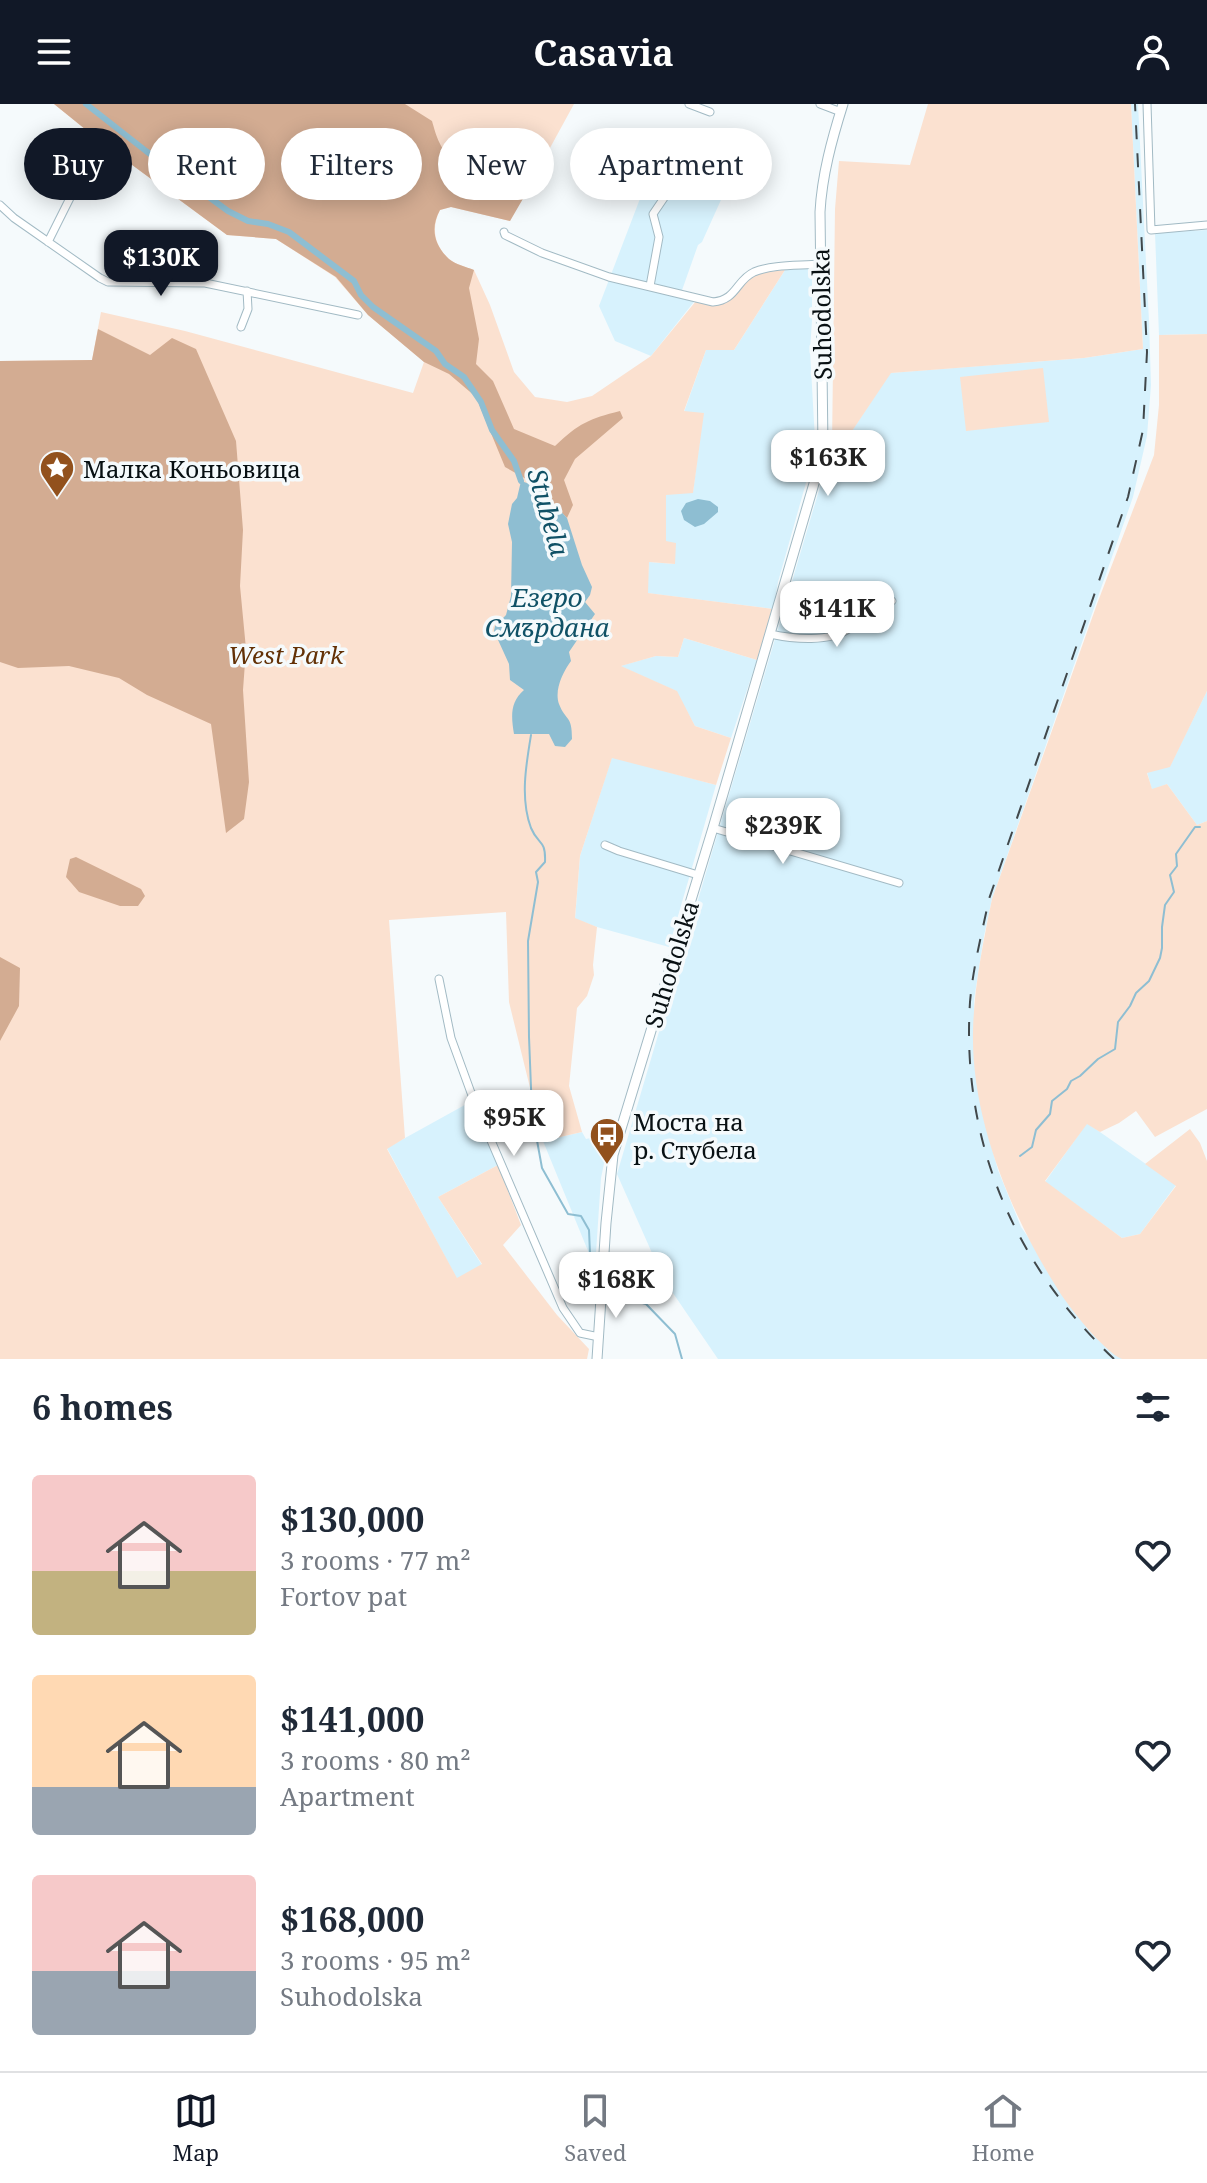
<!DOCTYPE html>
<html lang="en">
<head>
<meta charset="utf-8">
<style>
	body { margin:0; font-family:"Noto Serif",serif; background:#f2f2f3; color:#1f2937; height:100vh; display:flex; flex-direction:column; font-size:30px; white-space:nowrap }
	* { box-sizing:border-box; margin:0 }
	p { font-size:26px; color:#747a83 }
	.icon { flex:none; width:44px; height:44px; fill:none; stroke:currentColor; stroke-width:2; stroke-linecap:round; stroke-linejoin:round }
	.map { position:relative; height:1255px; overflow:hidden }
	.drawer { display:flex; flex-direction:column; background:#fff; flex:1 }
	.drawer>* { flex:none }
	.hud { position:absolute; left:24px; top:24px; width:800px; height:72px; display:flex; gap:16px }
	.price { position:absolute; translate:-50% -68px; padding:0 18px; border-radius:16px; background:#fff; color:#222; font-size:26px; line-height:52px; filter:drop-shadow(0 2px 4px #0008) }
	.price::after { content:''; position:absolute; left:50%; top:48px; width:24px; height:18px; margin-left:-12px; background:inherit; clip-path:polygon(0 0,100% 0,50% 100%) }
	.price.active { background:#111827; color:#fff }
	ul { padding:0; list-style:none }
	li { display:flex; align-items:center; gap:24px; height:200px; padding:0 32px }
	li span { display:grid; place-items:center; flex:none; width:224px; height:160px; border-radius:8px; color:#555 }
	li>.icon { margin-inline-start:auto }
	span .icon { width:96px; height:96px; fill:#fffc; stroke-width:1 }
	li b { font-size:34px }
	h2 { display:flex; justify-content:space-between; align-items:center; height:96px; padding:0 32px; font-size:34px }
	.chip { padding:0 28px; border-radius:36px; background:#fff; box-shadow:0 4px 20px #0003; font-size:28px; line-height:72px }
	.chip.active { background:#111827; color:#fff }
	header { display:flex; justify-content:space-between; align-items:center; height:104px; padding:0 32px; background:#111827; color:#fff; font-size:36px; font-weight:700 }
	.tabs { display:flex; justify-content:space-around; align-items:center; height:112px; border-top:2px solid #e0e1e3; background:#fff; font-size:22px; color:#747a83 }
	.tabs a { display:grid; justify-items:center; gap:4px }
	.tabs .active { color:#111827 }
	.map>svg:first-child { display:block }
</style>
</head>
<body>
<header><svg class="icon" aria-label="menu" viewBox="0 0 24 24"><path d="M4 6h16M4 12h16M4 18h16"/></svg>Casavia<svg class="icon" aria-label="person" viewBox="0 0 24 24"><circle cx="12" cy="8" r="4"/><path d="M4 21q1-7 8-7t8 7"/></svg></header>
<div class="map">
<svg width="1207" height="1255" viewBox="0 0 1207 1255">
	<rect width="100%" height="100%" fill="#f5fafc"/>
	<!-- built -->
	<path fill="#d7f2fd" d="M1131,0H1138L1149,217L1151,281L1147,332L1133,393L992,795L984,832L974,896L976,973L984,1016L998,1066L1021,1123L1101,1238L1123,1255H718L664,1176L617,1070L832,342H842L890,269L1084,254L1143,245Z
		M667,24L717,35L743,47L702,138L698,141L681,189L697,194L651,252L615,237L599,202Z
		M1207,126V230L1159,231L1155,129Z
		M812,163V216L810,247L815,336L811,361L778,478L773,505L647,489L649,458L675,460L666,438V390L693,388L703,310L684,308L706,246H734L785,166Z
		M684,534L757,556L731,634L695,622L676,587L620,562L656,552L678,553Z
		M1207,587V717L1197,721L1167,680L1152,686L1147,668L1170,662Z
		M612,653L716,681L669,843L597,823L575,815L580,752Z
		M472,997L498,1061L438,1093L482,1161L457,1175L387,1044Z
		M1087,1019L1176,1081L1140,1130L1122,1134L1045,1078Z
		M582,1028L586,1035L614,1029L605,1055L601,1074L595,1164L543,1037Z"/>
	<!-- green -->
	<path fill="#fbe1d0" d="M54,0H574L510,117L451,103L440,106C431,124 434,141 449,155C455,160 466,163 474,166L490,201L514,268L535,293L567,298L592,292L651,252L696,197L713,200L751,172L767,168L785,166L734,246H706L684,307L704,309L693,389L666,391V437L676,439L675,460L649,458L648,489L773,505L757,556L684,534L678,553L656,552L621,562L677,587L695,622L731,634L716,681L612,654L580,752L575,814L597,823L593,861L594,871L587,892L577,904L569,982L582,1028L543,1037L509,898L506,808L389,816L405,1034L387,1045L457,1174L482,1160L438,1093L498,1061L521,1121L503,1141L557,1211L589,1245L587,1255H0V257L92,256L101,208L185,227L413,289L424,258L368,211L335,173L276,135L227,131L101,38Z
		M928,0H1131L1143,245L1084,254L891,269L842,342H832L835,105L839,57L910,61Z
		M1207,230V587L1170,663L1147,669L1152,685L1167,680L1197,721L1207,717V1005L1155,1033L1136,1007L1119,1019L1100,1028L1087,1020L1045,1077L1122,1134L1140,1130L1176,1082L1145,1060L1190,1025L1200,1039L1207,1057V1255C1185,1255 1163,1255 1140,1255C1135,1255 1127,1255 1122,1255C1104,1248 1067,1201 1057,1184C1011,1111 971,1015 973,927C974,883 983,839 992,795L1097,500L1154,351L1159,301V231Z
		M1043,264L1049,318L966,327L960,273Z"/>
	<!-- forest -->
	<path fill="#d3ac92" d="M54,0H405L432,17C436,31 440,47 454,55C467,63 502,65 517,65L510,84L524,93L510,117L451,103L440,106C430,124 434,141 449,155C455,160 466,163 474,166L469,184L479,235L476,260L493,277L514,325L555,342C579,319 589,315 620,307L623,314L575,355L564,376L573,401L567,414L553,399L542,384L505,363L476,293L449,270L424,258L368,211L336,173L276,135L227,131L101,38Z
		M98,225L150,251L172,234L196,245L236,337L243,426L240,482L246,545L243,586L249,678L244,715L226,729L211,620L147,591L119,574L69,562L18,564L0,558V257L92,256Z
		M76,753L141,785L145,792L138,802H120L79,788L66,773L70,755Z
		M0,853L20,864L19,902L0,937Z"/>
	<!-- water -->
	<path fill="#8ebed2" d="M521,377L542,384L553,399L567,414L582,461L592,483L590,491L585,498L595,510L569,548L571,557C563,568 554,586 559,600C566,618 572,610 572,635L565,643L555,642L549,630H514C511,612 510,598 524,586L510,576L509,560L494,527L495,522L506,511L511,492L512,438L508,420L512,400L517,394Z
		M698,395L710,397L718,403V408L704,420L695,423L684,416L681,407L686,399Z"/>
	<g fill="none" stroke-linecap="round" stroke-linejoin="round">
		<!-- stream -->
		<path stroke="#8ebed2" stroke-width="2" d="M531,631C526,661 520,695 531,724C538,741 546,735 545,758L536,768L538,778L528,837L529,933L532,1009L542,1064L568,1110L581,1112L589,1126L590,1150
			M1020,1052L1032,1043L1036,1026L1050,1010L1052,997L1067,985L1071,977L1080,972L1098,955L1115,945L1118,918L1130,902L1136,889L1149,877L1160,854L1162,844V823L1165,801L1174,788L1170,771L1177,762L1176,750L1195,723H1200
			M624,1194L646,1200L675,1230L682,1255"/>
		<!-- canal -->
		<path stroke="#8ebed2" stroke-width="6" d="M86,0L146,47L228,107L248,117L268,120L289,128L354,177L361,191L373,203L436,247L445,260L464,273L481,298L492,326L514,357L521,377"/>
		<defs>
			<path id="street" d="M689,0L710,8
				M820,0L841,8
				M1147,0L1151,126L1207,121
				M0,101L14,114L100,174L108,178L205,179L358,211
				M504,128L505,131L542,149L609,173L713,198C737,196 736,176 754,168C774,160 799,162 820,160
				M48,138L83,68
				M650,182L659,133L653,110L668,88
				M241,223L248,205L247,187
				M770,530C793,535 830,539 850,524C855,521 859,515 864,511C872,505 883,501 892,497
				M713,724L899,779
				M605,741L619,747L698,771
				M439,875L451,934L474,997L563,1204L580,1229L599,1233"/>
			<path id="secondary" d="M597,1255L606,1119L613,1051L713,724L820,359L823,342L820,108C822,71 832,35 843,0"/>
		</defs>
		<!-- street casing -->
		<use href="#street" stroke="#a2bac4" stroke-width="9"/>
		<!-- secondary casing -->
		<use href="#secondary" stroke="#a2bac4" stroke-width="11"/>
		<!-- street -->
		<use href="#street" stroke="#fff" stroke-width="7"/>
		<!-- secondary -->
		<use href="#secondary" stroke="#fff" stroke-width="9"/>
		<!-- rail -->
		<path stroke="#41484b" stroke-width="2" stroke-dasharray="14 14" stroke-linecap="butt" d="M1114,1255C1014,1160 961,1037 970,898C973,863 982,829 989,795L1128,393L1143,326L1147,248L1135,0"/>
	</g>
	<!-- icons -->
	<defs>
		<symbol id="sight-pin" viewBox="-11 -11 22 30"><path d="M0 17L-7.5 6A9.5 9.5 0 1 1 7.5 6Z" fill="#92511d" stroke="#f5fafc"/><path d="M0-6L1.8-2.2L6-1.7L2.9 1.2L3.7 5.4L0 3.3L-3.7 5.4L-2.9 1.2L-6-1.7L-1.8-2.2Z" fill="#fff"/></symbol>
		<symbol id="bus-pin" viewBox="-11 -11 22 30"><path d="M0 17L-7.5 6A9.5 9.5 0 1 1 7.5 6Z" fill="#92511d" stroke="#f5fafc"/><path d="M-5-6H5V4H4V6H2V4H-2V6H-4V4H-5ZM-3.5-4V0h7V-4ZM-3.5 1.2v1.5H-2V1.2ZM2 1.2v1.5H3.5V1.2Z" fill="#fff"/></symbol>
	</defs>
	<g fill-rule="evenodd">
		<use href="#sight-pin" x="37" y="344" width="40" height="54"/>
		<use href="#bus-pin" x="587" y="1011" width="40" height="54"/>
	</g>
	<g text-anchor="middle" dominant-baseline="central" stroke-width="7" stroke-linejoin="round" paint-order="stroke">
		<!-- street labels -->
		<g font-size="24" fill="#081013" stroke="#f5fafc">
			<text transform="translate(821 210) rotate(-91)">Suhodolska</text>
			<text transform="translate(671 860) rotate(-73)">Suhodolska</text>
		</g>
		<!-- poi labels -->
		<g font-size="24" fill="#081013" stroke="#f5fafc" text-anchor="start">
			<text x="83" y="364">Малка Коньовица</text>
			<text x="633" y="1017">Моста на<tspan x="633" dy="28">р. Стубела</tspan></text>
		</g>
		<!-- park labels -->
		<g font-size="24" font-style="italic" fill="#633106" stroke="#f5fafc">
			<text x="286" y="550">West Park</text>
		</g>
		<!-- water labels -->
		<g font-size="26" font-style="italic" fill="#105166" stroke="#f5fafc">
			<text transform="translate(549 408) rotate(74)">Stubela</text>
			<text x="547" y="493">Езеро<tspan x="547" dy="30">Смърдана</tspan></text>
		</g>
	</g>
</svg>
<b class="price active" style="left:161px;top:194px">$130K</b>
<b class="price" style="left:828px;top:394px">$163K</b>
<b class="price" style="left:837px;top:545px">$141K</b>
<b class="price" style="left:783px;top:762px">$239K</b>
<b class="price" style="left:514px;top:1054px">$95K</b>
<b class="price" style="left:616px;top:1216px">$168K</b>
<div class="hud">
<a class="chip active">Buy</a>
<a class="chip">Rent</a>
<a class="chip">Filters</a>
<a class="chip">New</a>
<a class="chip">Apartment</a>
</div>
</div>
<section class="drawer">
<h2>6 homes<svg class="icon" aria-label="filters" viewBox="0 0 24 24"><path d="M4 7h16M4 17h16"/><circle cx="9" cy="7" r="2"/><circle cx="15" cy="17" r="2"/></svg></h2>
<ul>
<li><span style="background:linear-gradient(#f6c9c9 60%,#c2b280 0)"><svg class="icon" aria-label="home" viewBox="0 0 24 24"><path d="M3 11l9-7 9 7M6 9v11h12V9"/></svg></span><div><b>$130,000</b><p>3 rooms · 77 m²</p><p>Fortov pat</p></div><svg class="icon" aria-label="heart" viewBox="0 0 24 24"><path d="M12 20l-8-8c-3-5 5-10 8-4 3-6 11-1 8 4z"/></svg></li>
<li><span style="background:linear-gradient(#ffd9b3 70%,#9aa5b1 0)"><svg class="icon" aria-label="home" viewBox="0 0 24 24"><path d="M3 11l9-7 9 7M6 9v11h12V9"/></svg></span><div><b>$141,000</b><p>3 rooms · 80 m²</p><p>Apartment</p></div><svg class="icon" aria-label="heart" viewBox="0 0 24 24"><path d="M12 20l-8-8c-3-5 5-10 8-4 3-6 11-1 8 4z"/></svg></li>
<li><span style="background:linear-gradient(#f6c9c9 60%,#9aa5b1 0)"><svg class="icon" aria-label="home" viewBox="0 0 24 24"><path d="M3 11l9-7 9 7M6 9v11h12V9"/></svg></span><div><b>$168,000</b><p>3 rooms · 95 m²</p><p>Suhodolska</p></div><svg class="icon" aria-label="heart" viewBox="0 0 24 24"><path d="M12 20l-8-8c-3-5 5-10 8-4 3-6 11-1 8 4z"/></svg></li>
</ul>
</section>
<nav class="tabs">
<a class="active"><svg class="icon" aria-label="map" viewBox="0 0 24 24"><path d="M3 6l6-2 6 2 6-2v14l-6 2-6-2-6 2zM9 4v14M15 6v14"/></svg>Map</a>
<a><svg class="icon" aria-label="saved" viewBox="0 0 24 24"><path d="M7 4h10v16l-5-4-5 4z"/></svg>Saved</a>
<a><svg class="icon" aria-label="home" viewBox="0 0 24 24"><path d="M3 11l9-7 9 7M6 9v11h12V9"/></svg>Home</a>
</nav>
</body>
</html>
